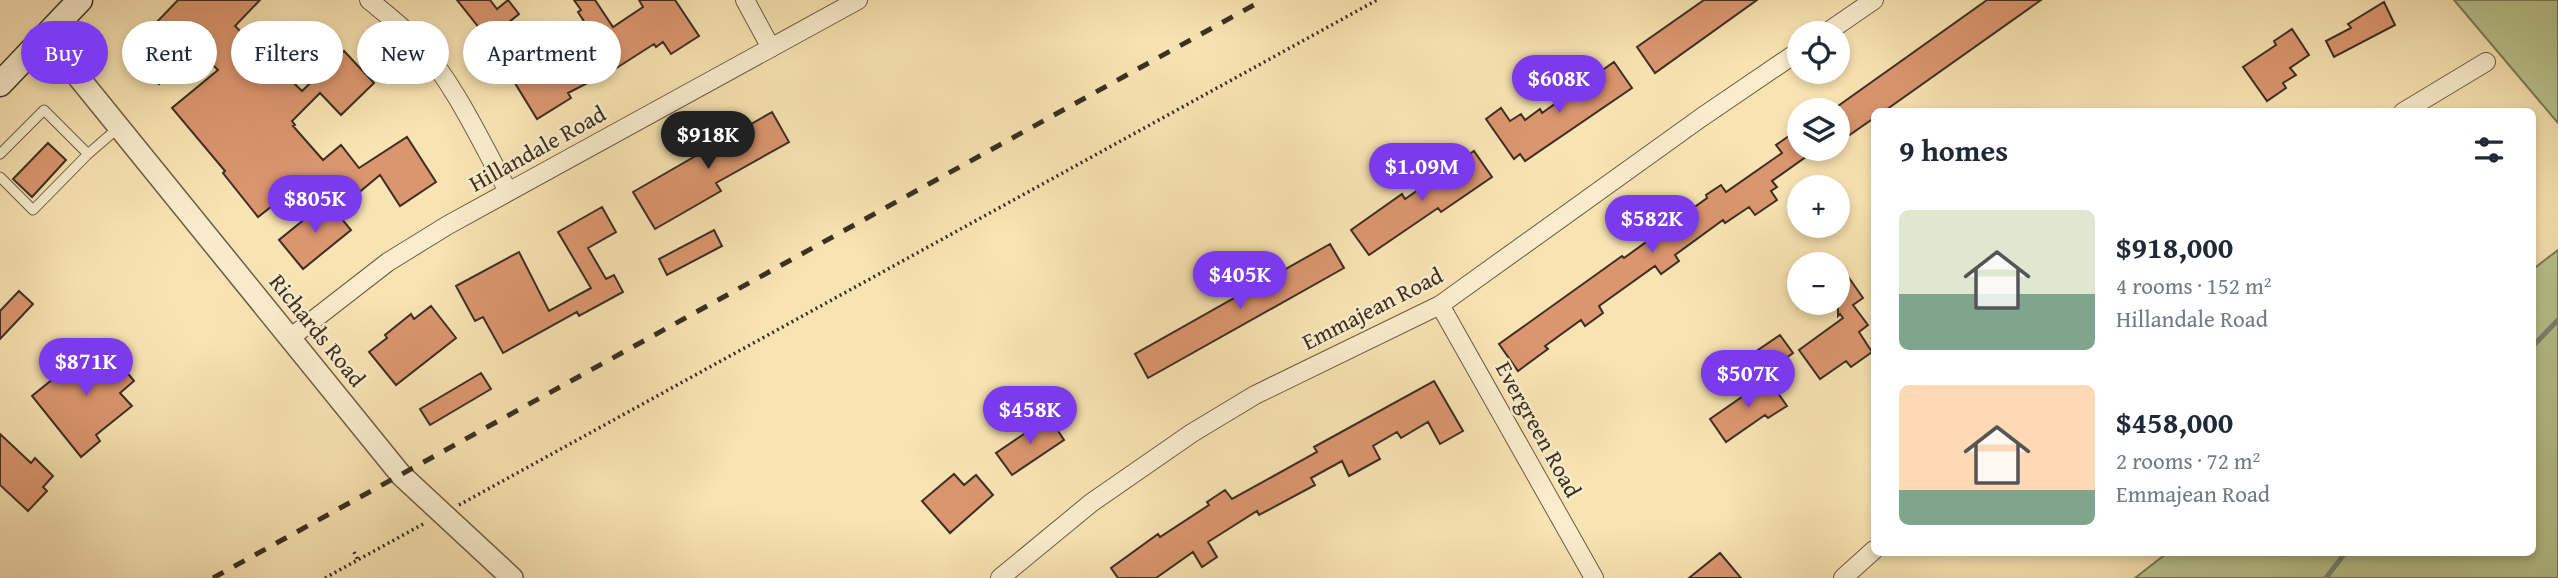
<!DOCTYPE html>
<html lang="en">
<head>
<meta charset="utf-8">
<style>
	body { margin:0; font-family:"Gentium Book Plus",serif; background:#f2f2f3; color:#1f2937; height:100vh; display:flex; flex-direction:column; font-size:26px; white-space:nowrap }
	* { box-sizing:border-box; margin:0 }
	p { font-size:23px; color:#747a83 }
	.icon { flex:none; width:38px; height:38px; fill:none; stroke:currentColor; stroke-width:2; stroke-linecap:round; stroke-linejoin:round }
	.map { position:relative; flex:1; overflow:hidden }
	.drawer { position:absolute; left:1871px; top:108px; width:665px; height:448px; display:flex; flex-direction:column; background:#fff; border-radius:10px; box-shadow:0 4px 10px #0003 }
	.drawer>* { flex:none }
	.hud { position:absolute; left:21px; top:21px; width:665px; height:63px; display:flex; gap:14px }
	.fabs { position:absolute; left:1787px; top:21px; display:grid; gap:14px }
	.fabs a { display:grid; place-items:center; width:63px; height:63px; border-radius:50%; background:#fff; box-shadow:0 4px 10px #0003; font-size:35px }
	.price { position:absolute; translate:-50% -60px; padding:0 16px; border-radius:24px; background:#7c3aed; color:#fff; font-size:23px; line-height:46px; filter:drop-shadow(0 2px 4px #0008) }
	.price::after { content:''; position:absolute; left:50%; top:42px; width:21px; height:16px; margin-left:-10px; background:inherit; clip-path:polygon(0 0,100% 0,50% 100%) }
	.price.on { background:#222; color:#fff }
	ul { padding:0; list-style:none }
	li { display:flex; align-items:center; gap:21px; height:175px; padding:0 28px }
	li span { display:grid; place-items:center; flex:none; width:196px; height:140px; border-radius:10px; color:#555 }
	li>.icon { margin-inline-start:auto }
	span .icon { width:84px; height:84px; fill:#fffc; stroke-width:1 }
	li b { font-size:30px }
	h2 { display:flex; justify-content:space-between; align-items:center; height:84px; padding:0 28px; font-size:30px }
	.tag { padding:0 24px; border-radius:32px; background:#fff; box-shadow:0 4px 10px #0003; font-size:24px; line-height:63px }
	.tag.on { background:#7c3aed; color:#fff }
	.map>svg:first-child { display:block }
</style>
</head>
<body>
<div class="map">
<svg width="2558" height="578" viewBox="0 0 2558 578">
	<rect width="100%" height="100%" fill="#f8e3b2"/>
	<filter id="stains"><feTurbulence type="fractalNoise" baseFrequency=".00286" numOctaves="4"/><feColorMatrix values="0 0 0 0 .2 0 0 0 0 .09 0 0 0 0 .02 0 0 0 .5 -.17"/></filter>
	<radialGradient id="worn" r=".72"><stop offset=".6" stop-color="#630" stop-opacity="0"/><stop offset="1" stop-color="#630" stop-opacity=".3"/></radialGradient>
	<!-- green -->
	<path fill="#b9c48f" stroke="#7a7a58" stroke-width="2" d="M2454,0H2558V123Z
		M2558,250V578H2135L2167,553H2532V270Z"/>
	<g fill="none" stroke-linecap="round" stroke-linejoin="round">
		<!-- stream -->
		<path stroke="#768574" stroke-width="5" d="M2532,347L2558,320
			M2326,578L2345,553"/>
	</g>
	<!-- building -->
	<path fill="#db966f" stroke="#3c2f22" stroke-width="2" d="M178,0H260L235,26L302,91L344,51L374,83L341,115L320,93L292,121L295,125L293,126L323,160L341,145L359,168L407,137L436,182L400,206L380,175L339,209L310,176L258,217L223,173L225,171L172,108L218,70L194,47L159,84L127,53Z
		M457,0H490L497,9L508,0L519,14L488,39Z
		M574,0H595L613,27L643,7L639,0H675L699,36L671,54L663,42L656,47L654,44L615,69L568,93L571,98L537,119L510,75L544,54L547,58L592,34L578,12L581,10Z
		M1704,0H1757L1655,73L1637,47Z
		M1987,0H2041L1883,112H1874V118L1838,143V106Z
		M2384,2L2395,25L2334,57L2326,41L2351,28L2348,24Z
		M2292,29L2309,55L2290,68L2296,75L2283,83L2286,88L2267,101L2243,67L2276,45L2274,41Z
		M1614,62L1632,88L1525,161L1520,154L1514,159L1486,119L1501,108L1510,121L1521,114L1525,120L1540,109L1542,113Z
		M772,112L789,142L716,183L721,191L655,229L633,192Z
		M1799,129V149H1817L1772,181L1777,187L1771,191L1777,200L1755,215L1749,207L1725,223L1723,220L1675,255L1679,261L1661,274L1655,266L1599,306L1603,313L1585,326L1581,320L1545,346L1548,349L1518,371L1499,344L1622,256L1624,258L1707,198L1706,195L1721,185L1726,192L1782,153L1776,145Z
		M48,143L66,160L32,197L13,179Z
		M1474,151L1492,177L1441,212L1438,208L1369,255L1351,230L1402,194L1405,199Z
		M327,201L351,230L303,269L279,240Z
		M602,207L616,232L588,248L606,279L614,275L623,292L579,316L577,312L503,353L483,317L475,321L456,286L519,252L549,311L591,288L558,232Z
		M714,230L722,246L667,275L659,259Z
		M1330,244L1344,268L1148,378L1135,354Z
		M1838,262L1863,298L1853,305L1868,325L1859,332L1872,352L1851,367L1846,361L1820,379L1799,350L1843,318L1840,314L1838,316Z
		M19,291L33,304L0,339V311Z
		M431,306L456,338L396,385L369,352L387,338L385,335L411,314L414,319Z
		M1780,335L1793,353L1771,369L1758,350Z
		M103,343L134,381L120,393L132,406L96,435L100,441L81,457L32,396L85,353L88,356Z
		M481,373L491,389L430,425L420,409Z
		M1768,379L1787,406L1768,418L1765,415L1726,442L1710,419Z
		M1434,381L1463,431L1440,444L1428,422L1401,438L1397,432L1373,446L1380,459L1349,476L1342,461L1311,478L1315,485L1259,515L1257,511L1208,542L1217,557L1202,567L1193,552L1156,578H1118L1111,568L1158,534L1160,537L1209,505L1207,502L1225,490L1232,499L1317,452L1314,447Z
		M1049,417L1064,440L1012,475L996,453Z
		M0,434L31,463L35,458L53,476L43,487L47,491L28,511L0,485Z
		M954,474L964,485L976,475L993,495L950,533L922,501Z
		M1720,553L1741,578H1689Z"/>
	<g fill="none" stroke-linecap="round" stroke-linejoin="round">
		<defs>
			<path id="service" d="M0,154L44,110L88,154L33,210L0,177
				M88,154L118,128"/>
			<path id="minor" d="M369,0C386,14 403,27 418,43C456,86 481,142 508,191
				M745,0L771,48
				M1826,33L1874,0
				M2403,112L2486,62
				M1440,305L1594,578
				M290,338L388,262L448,225L858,0
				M1000,578L1091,503L1192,433L1255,395L1440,305L1702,117L1799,51
				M1843,578L1874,550"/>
			<path id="tertiary" d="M45,36L401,475L512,578"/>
			<path id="secondary" d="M0,84L80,0"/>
		</defs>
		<!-- service casing -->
		<use href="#service" stroke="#6b5c46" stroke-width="11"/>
		<!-- minor casing -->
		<use href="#minor" stroke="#6b5c46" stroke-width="20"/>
		<!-- tertiary casing -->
		<use href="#tertiary" stroke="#6b5c46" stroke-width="24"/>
		<!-- secondary casing -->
		<use href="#secondary" stroke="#3c2f22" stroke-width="27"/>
		<!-- path -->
		<path stroke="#3c2f22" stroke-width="3.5" stroke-dasharray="2 3.5" stroke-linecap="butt" d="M459,505L1377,0
			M354,552L358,560
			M325,578L425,523"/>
		<!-- service -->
		<use href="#service" stroke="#faedcd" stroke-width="9"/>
		<!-- minor -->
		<use href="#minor" stroke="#faedcd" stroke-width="18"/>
		<!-- tertiary -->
		<use href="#tertiary" stroke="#faedcd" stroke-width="21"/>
		<!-- secondary -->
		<use href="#secondary" stroke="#faedcd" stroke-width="24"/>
		<!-- rail -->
		<path stroke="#3c2f22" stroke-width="5" stroke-dasharray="12 12" stroke-linecap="butt" d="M213,578L1263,0"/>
	</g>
	<g text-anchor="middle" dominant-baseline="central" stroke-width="5" stroke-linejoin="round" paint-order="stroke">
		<!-- street labels -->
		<g font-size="23" fill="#3c2f22" stroke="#faedcd">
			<text transform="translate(537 148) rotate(-29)">Hillandale Road</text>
			<text transform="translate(1372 308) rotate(-27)">Emmajean Road</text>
			<text transform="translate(318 330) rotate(51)">Richards Road</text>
			<text transform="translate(1539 429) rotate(61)">Evergreen Road</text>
		</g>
	</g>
	<rect width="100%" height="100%" filter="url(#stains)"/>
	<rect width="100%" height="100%" fill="url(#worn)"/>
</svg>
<div class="fabs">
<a><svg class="icon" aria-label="locate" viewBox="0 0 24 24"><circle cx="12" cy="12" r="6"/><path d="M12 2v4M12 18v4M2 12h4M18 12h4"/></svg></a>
<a><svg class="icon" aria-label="layers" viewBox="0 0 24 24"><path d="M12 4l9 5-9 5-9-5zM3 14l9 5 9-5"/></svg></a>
<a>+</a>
<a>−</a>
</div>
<b class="price" style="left:1559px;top:115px">$608K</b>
<b class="price on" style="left:708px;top:171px">$918K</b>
<b class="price" style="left:1422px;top:203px">$1.09M</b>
<b class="price" style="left:315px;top:235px">$805K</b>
<b class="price" style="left:1652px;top:255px">$582K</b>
<b class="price" style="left:1240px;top:311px">$405K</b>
<b class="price" style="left:86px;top:398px">$871K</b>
<b class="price" style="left:1748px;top:410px">$507K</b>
<b class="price" style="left:1030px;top:446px">$458K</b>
<div class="hud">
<a class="tag on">Buy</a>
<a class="tag">Rent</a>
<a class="tag">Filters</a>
<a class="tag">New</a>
<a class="tag">Apartment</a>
</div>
<section class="drawer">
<h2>9 homes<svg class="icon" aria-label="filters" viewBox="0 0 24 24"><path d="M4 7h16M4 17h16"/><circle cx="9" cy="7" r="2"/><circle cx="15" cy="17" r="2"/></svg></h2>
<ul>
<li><span style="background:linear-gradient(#dfe7d0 60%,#7fa58c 0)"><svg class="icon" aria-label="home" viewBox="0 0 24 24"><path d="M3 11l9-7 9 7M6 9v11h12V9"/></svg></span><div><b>$918,000</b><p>4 rooms · 152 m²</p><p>Hillandale Road</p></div></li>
<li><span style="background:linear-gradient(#ffd9b3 75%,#7fa58c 0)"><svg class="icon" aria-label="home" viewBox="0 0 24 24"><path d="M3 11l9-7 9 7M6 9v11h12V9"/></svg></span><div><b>$458,000</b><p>2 rooms · 72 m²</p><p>Emmajean Road</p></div></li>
</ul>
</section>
</div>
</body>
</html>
